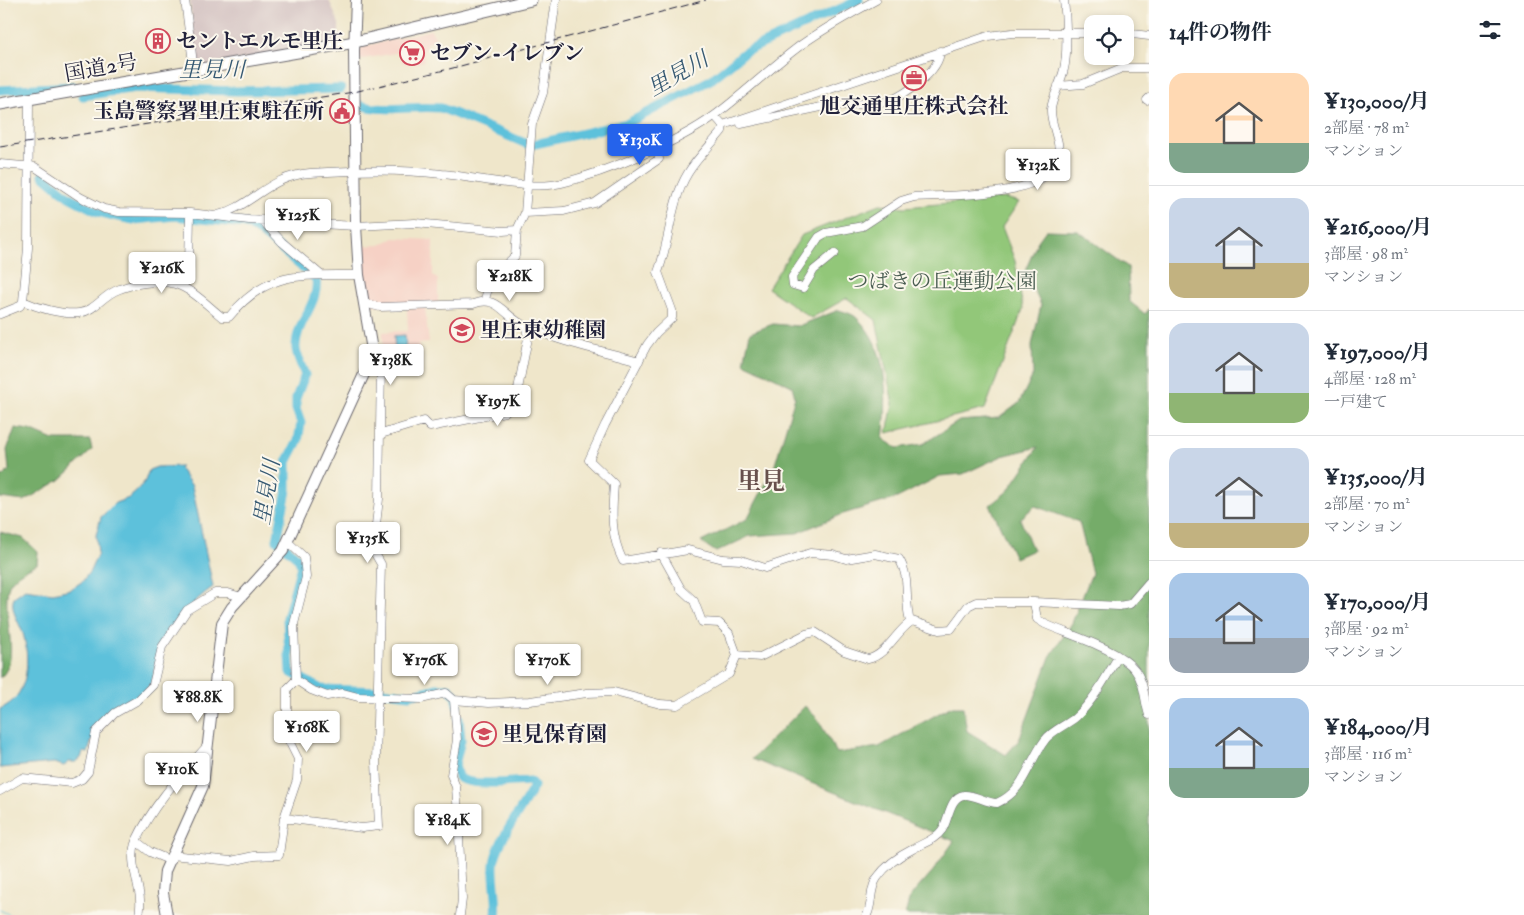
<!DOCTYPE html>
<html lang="ja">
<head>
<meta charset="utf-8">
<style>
	body { margin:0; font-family:"IM FELL Double Pica","Noto Serif JP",serif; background:#f6f6f7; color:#1f2937; height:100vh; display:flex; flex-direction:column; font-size:19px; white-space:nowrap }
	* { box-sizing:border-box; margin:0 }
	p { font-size:16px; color:#747a83 }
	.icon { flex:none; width:28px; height:28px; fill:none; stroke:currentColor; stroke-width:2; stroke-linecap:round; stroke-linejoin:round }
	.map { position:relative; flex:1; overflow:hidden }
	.drawer { display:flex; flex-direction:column; background:#fff; width:375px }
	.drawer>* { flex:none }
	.fabs { position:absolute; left:1084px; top:15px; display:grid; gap:10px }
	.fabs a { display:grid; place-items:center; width:50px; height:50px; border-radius:10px; background:#fff; box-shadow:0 2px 8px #0003; font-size:25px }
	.price { position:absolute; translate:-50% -42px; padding:0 11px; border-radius:5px; background:#fff; color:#222; font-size:16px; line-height:32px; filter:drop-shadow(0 1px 2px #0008) }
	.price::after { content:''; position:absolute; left:50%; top:30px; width:15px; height:11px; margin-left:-8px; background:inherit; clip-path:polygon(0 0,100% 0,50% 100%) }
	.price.active { background:#2563eb; color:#fff }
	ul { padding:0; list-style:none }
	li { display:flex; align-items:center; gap:15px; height:125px; padding:0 20px }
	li+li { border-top:1px solid #e0e1e3 }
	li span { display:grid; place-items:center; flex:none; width:140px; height:100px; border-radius:15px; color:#555 }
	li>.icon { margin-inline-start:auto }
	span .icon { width:60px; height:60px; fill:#fffc; stroke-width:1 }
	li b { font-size:21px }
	h2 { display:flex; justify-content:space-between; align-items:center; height:60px; padding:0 20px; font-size:21px }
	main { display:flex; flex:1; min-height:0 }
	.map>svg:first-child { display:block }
</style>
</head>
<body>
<main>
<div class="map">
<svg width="1149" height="915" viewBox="0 0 1149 915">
	<rect width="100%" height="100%" fill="#fbf7ec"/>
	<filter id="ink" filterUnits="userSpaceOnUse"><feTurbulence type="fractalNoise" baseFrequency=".02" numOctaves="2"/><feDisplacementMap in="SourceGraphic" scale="10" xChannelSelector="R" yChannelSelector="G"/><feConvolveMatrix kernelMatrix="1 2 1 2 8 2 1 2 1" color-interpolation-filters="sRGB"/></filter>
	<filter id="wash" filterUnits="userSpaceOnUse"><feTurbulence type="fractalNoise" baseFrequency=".0096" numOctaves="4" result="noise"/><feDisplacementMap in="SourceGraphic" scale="20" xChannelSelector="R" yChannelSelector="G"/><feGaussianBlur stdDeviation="1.12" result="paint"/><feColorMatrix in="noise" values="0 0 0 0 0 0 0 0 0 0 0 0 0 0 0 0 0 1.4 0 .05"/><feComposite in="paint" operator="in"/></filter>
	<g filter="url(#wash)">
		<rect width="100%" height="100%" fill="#efe6ca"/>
		<!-- built -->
		<path fill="#f6d1c5" d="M431,30L437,41L427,42L426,49L423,50L424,61L410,64L402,62L400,52L358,60V52L362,47Z
			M394,238L433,240V275L438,280V303L375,305L366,302L360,246L380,245Z
			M425,307L429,343L419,344L420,357L380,359L383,348V332L408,331L407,308Z"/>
		<!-- industrial -->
		<path fill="#d1bfbf" d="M190,0H329L339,24V43L196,67Z"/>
		<!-- green -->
		<path fill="#92c779" stroke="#5a745a" d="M1005,198L1019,202L1002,227L1015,261L1023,309L985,409L887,433L893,404L876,320L847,298L811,318L768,288L802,235L880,204L905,207Z"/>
		<!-- forest -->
		<path fill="#75ac69" stroke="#4c6752" d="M1046,230L1078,231L1128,267L1129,301L1145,314L1149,309V915H905L910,897L933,871L954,841L752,759L805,706L817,718L837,753L879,747L950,707H963L967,731L1006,755L1019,740L1050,657L1072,623L1092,573L1079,522L1035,506L1020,519L1033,550L1015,558L990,505L1008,491L1038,447L1002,456L963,474L940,476L897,498L843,514L797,533L750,536L716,552L701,542L747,519L774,468L795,397L792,386L744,363L750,333L773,324L798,326L839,310C845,312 853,314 857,318C889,349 888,398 883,439L897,448L923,444L959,421L999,418L1019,403L1033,375L1032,345L1041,305L1025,271L1038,241Z
			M15,428L30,430L53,440H90L92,450L60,480L24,501L0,498V475L3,476L9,470L7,450Z
			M0,532L23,538L38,552L37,564C27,569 14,575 9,585C0,614 23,658 0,678Z"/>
		<!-- water -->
		<path fill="#5dc1db" stroke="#40728b" d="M405,335L406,354H395L394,336Z
			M181,466L179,468L192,486L213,587C199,596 162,631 158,649C155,662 156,677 148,689C145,694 137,697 132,700C103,718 97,719 88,753L83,752L81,758L76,762H69L64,766L54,763L0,768V709C28,697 30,664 24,637C21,624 9,611 14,597L25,589L53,593L71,589L83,581L90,571L98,553L96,535L101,517L115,503L129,498L136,492L145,481L149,470L157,467Z"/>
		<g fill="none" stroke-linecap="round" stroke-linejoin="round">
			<!-- stream -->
			<path stroke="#5dc1db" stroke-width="1" d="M0,910L10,915"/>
			<!-- river -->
			<path stroke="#5dc1db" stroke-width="9" d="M0,90L73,86
				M83,96L135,88L237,91L341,89
				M360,105C386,113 414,105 441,108L527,144H535L628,123L712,79L745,52L859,0
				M43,175L69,197L98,212L113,216L134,220L175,216L246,224L260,232L316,279C320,304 294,324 296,349C297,357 302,367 305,375L296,398V409L301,423L298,441L287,462V490L277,540L298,558L301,566L287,618L290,672L321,689L381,691L410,695L436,688H449L455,695L457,705
				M459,718L461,740L455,765L458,777C471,787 513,782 530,781L534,786C524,806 495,844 494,865C493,882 498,898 496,915"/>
		</g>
	</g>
	<g filter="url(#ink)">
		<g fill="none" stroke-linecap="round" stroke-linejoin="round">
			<defs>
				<path id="minor" d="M185,0L194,71
					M1125,33L1149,36
					M1058,86L1083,84L1122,68H1149
					M1147,100L1149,98
					M715,116L723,125L988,36L1012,33H1092
					M741,124L821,107L887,102C904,95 940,72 940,51
					M723,125L722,131C711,145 697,158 688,173C670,202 670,241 658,272L672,310V318L656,333L647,345L605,425L589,460L614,484C612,512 610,535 623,561L688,550L723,559L741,560L765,568L810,553L833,555L846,559L875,554L899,559C911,578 904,600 910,622
					M0,164L35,167L80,197L104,209L119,212L190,213L249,220L356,226L415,223L503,231L517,230
					M525,213L564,211L595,203L659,159L657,147
					M215,216C252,207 268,176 310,173C352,170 401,169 442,174C475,177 531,191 562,183C606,172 677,143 714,116C744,94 771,67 801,45C825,28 850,14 876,0
					M262,220L282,242L321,275
					M835,253L814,270L803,288L793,285L792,277L819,237L826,233L863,226L901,201L914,197C946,195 1050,199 1058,158C1062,142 1050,125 1051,109C1053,95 1061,83 1064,69C1068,53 1066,17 1064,0
					M183,287L189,268L190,213
					M485,299L491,279L515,256L517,230L525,213L532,124L543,93L556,0
					M23,301C38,308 63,315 79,313C94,311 102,297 115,291C130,284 159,279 175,284C192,289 208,306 222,317H229C268,269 302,276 359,275
					M364,303L380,307L473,304C498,294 502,315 525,326C561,343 600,350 639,361
					M0,314L20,306L23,301L28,248L29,99
					M381,434L424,421L430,427L505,412L513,404L518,389L528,338L526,327
					M661,553L681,589L694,601L702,622L719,623L729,633L737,655
					M1034,602L1037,619L1045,624C1070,635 1119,649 1135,670C1145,683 1144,700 1149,715
					M296,680L311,690L327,696L343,693L358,697L421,699L446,693L454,700L489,703L530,701L587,693L614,692L660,704L677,705L729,674L737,655L760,657L806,634L815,632L844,651L868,659C887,655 896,631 912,621L939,630L951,629L968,606L976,602H1034L1119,606L1130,604L1149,582
					M454,700L457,740L451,775L456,787L458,815L462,899L460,915
					M0,791L22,778L72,783L82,779L88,772L96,732L115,713L138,700L153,685L162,647L187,610L215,593H228L241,597
					M284,818L362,828L379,826L376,762L381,564L373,550L379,499L381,362L371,359
					M136,841C153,804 181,775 208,745
					M171,855L231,861L254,856L279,855L284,818L297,780L298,759L289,741L287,720V689L296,680L294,624L306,577L304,557L288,542
					M139,915C145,889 126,866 136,841L150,852L169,860
					M867,915C873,903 869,890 877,878C886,865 899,856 913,849C923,843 935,840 942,830C949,820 949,797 964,795C974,794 986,803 997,803C1025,791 1028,762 1045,740C1052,730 1067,725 1076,717C1094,700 1106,677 1118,657"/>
				<path id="major" d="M167,915L163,893L165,871L203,786L222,623L232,607L283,551L371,359L372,350L359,275L356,226L354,51L356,0"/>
				<path id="highway" d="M0,104L355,42L531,0"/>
			</defs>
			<!-- minor casing -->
			<use href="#minor" stroke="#6a676d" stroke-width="9"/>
			<!-- major casing -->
			<use href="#major" stroke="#6a676d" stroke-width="12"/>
			<!-- highway casing -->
			<use href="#highway" stroke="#6a676d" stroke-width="13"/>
			<!-- minor -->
			<use href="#minor" stroke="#fff" stroke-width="8"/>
			<!-- major -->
			<use href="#major" stroke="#fff" stroke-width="10"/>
			<!-- highway -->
			<use href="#highway" stroke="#fff" stroke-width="11"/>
			<!-- rail -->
			<path stroke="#22223b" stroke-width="1" stroke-dasharray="8 4" stroke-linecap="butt" d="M0,147L354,92L453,68L706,0"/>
		</g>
	</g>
	<!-- icons -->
	<defs>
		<symbol id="building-ring" viewBox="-11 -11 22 22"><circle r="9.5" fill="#fbf7ec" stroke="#d1495b" stroke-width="1.5"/><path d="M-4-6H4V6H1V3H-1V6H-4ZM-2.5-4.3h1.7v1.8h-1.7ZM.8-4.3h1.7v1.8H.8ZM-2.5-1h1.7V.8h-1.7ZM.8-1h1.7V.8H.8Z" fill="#d1495b"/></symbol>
		<symbol id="supermarket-ring" viewBox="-11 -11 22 22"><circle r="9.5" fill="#fbf7ec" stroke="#d1495b" stroke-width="1.5"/><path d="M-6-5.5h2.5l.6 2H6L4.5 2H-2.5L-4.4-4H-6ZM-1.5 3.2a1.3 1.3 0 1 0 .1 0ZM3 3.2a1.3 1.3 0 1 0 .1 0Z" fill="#d1495b"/></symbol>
		<symbol id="office-ring" viewBox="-11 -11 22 22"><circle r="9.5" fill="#fbf7ec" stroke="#d1495b" stroke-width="1.5"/><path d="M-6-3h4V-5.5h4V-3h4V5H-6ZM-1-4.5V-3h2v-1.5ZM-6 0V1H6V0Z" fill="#d1495b"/></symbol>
		<symbol id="civic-ring" viewBox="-11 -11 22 22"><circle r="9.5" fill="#fbf7ec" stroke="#d1495b" stroke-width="1.5"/><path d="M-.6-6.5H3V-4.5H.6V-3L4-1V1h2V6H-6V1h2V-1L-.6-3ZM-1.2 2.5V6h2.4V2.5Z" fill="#d1495b"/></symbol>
		<symbol id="school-ring" viewBox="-11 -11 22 22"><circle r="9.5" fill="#fbf7ec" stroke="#d1495b" stroke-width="1.5"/><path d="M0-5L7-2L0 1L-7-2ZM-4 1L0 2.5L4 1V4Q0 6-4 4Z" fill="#d1495b"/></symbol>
	</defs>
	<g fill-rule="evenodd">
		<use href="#building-ring" x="144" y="27" width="28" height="28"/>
		<use href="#supermarket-ring" x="398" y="39" width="28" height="28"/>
		<use href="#office-ring" x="900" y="64" width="28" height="28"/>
		<use href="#civic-ring" x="328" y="97" width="28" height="28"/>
		<use href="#school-ring" x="448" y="316" width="28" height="28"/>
		<use href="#school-ring" x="470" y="720" width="28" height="28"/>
	</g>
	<g text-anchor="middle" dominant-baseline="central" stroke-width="4" stroke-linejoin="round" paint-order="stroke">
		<!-- poi labels -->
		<g font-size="21" font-weight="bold" fill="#22223b" stroke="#fbf7ec" text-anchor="start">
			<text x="176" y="41">セントエルモ里庄</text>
			<text x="430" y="53">セブン-イレブン</text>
			<text x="914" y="106" text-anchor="middle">旭交通里庄株式会社</text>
			<text x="324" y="111" text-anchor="end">玉島警察署里庄東駐在所</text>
			<text x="480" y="330">里庄東幼稚園</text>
			<text x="502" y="734">里見保育園</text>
		</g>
		<!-- street labels -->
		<g font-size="21" fill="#22223b" stroke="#fbf7ec">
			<text transform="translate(101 68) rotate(-10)">国道2号</text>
		</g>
		<!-- park labels -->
		<g font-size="21" fill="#495c51" stroke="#fbf7ec">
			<text x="942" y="281">つばきの丘運動公園</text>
		</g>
		<!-- water labels -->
		<g font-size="22" font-style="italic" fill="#375a73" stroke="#fbf7ec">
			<text x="212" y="70">里見川</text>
			<text transform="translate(678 74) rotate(-30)">里見川</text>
			<text transform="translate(267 492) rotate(-81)">里見川</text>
		</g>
		<!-- quarter labels -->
		<g font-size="24" font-weight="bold" fill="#67504c" stroke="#fbf7ec">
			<text x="761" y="481">里見</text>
		</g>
	</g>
</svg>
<div class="fabs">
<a><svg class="icon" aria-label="locate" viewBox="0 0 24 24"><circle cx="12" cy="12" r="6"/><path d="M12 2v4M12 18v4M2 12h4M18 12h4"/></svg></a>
</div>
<b class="price active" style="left:640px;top:166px">¥130K</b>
<b class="price" style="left:1038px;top:191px">¥132K</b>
<b class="price" style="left:298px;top:241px">¥125K</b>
<b class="price" style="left:162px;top:294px">¥216K</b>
<b class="price" style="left:510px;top:302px">¥218K</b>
<b class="price" style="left:391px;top:386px">¥138K</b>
<b class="price" style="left:498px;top:427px">¥197K</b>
<b class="price" style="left:368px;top:564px">¥135K</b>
<b class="price" style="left:425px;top:686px">¥176K</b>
<b class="price" style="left:548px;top:686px">¥170K</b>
<b class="price" style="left:198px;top:723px">¥88.8K</b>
<b class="price" style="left:307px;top:753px">¥168K</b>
<b class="price" style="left:177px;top:795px">¥110K</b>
<b class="price" style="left:448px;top:846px">¥184K</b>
</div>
<section class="drawer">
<h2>14件の物件<svg class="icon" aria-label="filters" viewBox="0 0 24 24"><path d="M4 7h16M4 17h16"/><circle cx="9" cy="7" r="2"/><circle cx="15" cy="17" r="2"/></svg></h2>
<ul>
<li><span style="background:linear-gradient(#ffd9b3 70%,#7fa58c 0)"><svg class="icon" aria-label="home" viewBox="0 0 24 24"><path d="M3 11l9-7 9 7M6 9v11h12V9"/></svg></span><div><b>¥130,000/月</b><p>2部屋 · 78 m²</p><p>マンション</p></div></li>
<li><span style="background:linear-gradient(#c9d6e8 65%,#c2b280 0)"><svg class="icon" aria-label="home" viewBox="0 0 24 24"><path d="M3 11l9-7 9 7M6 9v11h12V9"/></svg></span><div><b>¥216,000/月</b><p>3部屋 · 98 m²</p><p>マンション</p></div></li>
<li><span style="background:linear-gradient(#c9d6e8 70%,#8fb573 0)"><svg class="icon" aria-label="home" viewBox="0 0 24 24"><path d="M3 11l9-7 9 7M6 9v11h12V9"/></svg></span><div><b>¥197,000/月</b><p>4部屋 · 128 m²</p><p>一戸建て</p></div></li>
<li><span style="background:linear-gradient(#c9d6e8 75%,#c2b280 0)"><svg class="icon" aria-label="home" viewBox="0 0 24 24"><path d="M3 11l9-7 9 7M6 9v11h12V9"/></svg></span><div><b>¥135,000/月</b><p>2部屋 · 70 m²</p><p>マンション</p></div></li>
<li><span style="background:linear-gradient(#a9c7e8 65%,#9aa5b1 0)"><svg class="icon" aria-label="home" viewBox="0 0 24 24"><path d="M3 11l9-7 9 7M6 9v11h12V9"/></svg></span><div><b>¥170,000/月</b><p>3部屋 · 92 m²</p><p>マンション</p></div></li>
<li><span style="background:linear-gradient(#a9c7e8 70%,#7fa58c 0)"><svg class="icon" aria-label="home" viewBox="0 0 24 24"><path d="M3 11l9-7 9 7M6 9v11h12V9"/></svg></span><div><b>¥184,000/月</b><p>3部屋 · 116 m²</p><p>マンション</p></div></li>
</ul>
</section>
</main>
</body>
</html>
